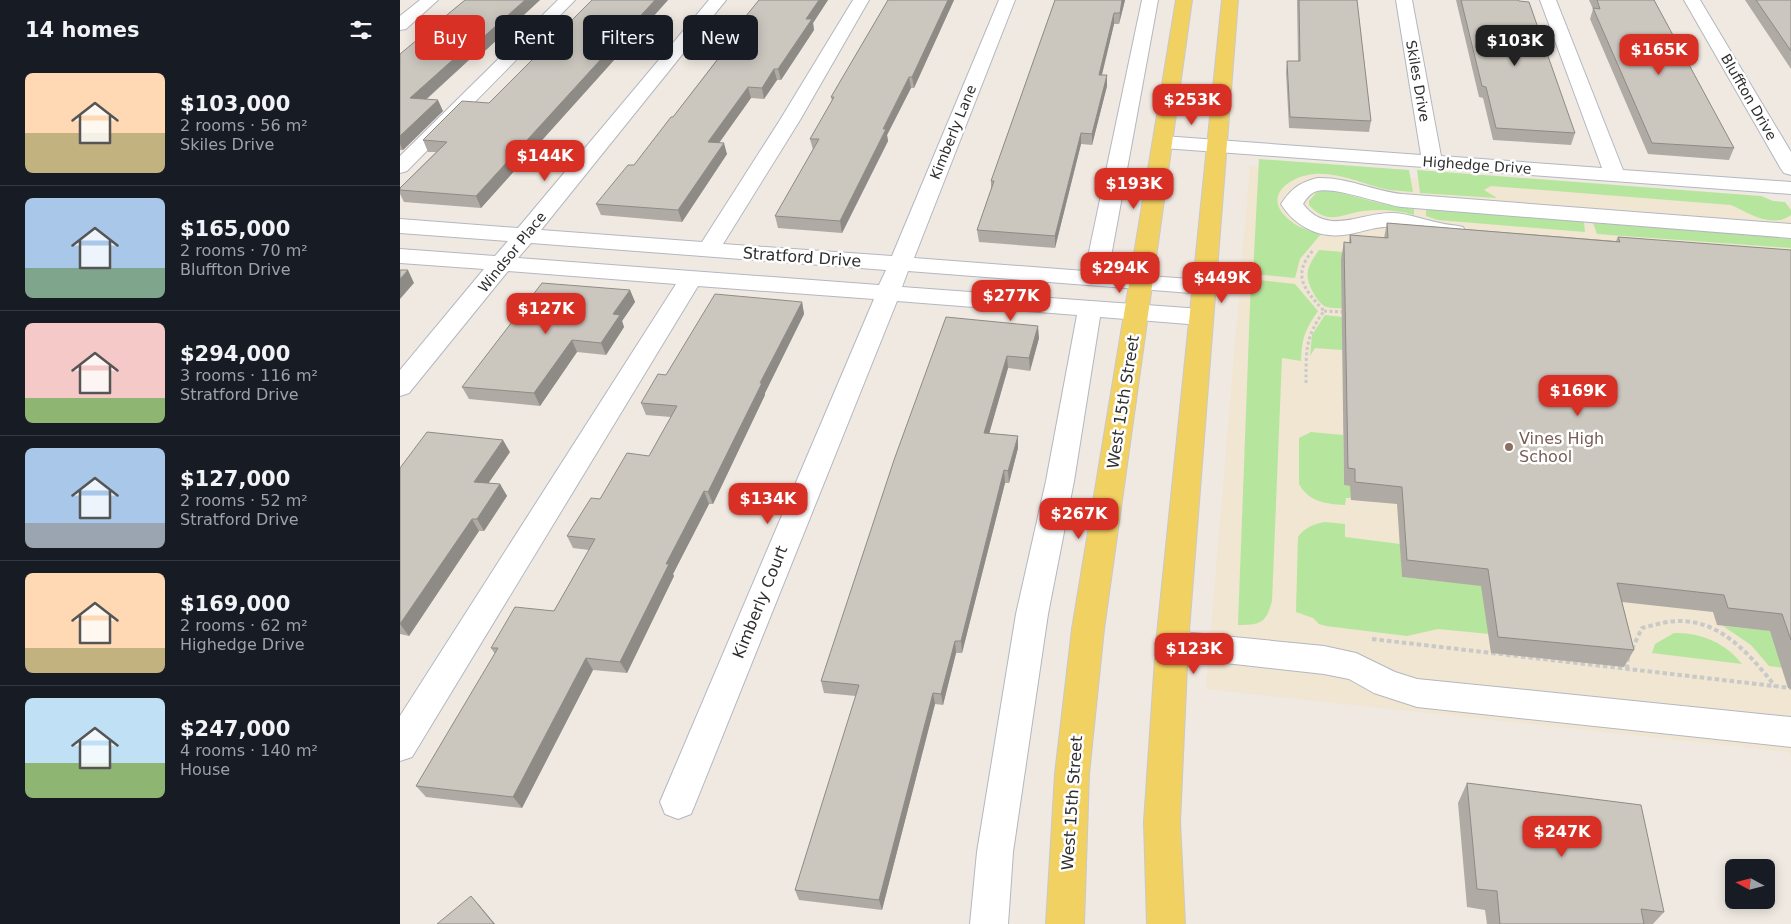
<!DOCTYPE html>
<html lang="en">
<head>
<meta charset="utf-8">
<style>
	body { margin:0; font-family:"DejaVu Sans",sans-serif; background:#20242c; color:#f1f3f6; height:100vh; display:flex; flex-direction:column; font-size:19px; white-space:nowrap }
	* { box-sizing:border-box; margin:0 }
	p { font-size:16px; color:#9ea1a6 }
	.icon { flex:none; width:28px; height:28px; fill:none; stroke:currentColor; stroke-width:2; stroke-linecap:round; stroke-linejoin:round }
	.map { position:relative; flex:1; overflow:hidden }
	.drawer { display:flex; flex-direction:column; background:#171b24; width:400px }
	.drawer>* { flex:none }
	.hud { position:absolute; left:15px; top:15px; width:475px; height:45px; display:flex; gap:10px }
	.needle { width:32px; rotate:277deg }
	.buttons { position:absolute; left:1325px; top:859px; display:grid; gap:10px }
	.buttons a { display:grid; place-items:center; width:50px; height:50px; border-radius:8px; background:#171b24; box-shadow:0 2px 12px #0003; font-size:25px }
	.price { position:absolute; translate:-50% -42px; padding:0 11px; border-radius:10px; background:#d93025; color:#fff; font-size:16px; line-height:32px; filter:drop-shadow(0 1px 2px #0008) }
	.price::after { content:''; position:absolute; left:50%; top:30px; width:15px; height:11px; margin-left:-8px; background:inherit; clip-path:polygon(0 0,100% 0,50% 100%) }
	.price.selected { background:#222; color:#fff }
	ul { padding:0; list-style:none }
	li { display:flex; align-items:center; gap:15px; height:125px; padding:0 25px }
	li+li { border-top:1px solid #363941 }
	li span { display:grid; place-items:center; flex:none; width:140px; height:100px; border-radius:8px; color:#555 }
	li>.icon { margin-inline-start:auto }
	span .icon { width:60px; height:60px; fill:#fffc; stroke-width:1 }
	li b { font-size:21px }
	h2 { display:flex; justify-content:space-between; align-items:center; height:60px; padding:0 25px; font-size:21px }
	.chip { padding:0 18px; border-radius:8px; background:#171b24; box-shadow:0 2px 12px #0003; font-size:18px; line-height:45px }
	.chip.selected { background:#d93025; color:#fff }
	main { display:flex; flex:1; min-height:0 }
	.map>svg:first-child { display:block }
</style>
</head>
<body>
<main>
<section class="drawer">
<h2>14 homes<svg class="icon" aria-label="filters" viewBox="0 0 24 24"><path d="M4 7h16M4 17h16"/><circle cx="9" cy="7" r="2"/><circle cx="15" cy="17" r="2"/></svg></h2>
<ul>
<li><span style="background:linear-gradient(#ffd9b3 60%,#c2b280 0)"><svg class="icon" aria-label="home" viewBox="0 0 24 24"><path d="M3 11l9-7 9 7M6 9v11h12V9"/></svg></span><div><b>$103,000</b><p>2 rooms · 56 m²</p><p>Skiles Drive</p></div></li>
<li><span style="background:linear-gradient(#a9c7e8 70%,#7fa58c 0)"><svg class="icon" aria-label="home" viewBox="0 0 24 24"><path d="M3 11l9-7 9 7M6 9v11h12V9"/></svg></span><div><b>$165,000</b><p>2 rooms · 70 m²</p><p>Bluffton Drive</p></div></li>
<li><span style="background:linear-gradient(#f6c9c9 75%,#8fb573 0)"><svg class="icon" aria-label="home" viewBox="0 0 24 24"><path d="M3 11l9-7 9 7M6 9v11h12V9"/></svg></span><div><b>$294,000</b><p>3 rooms · 116 m²</p><p>Stratford Drive</p></div></li>
<li><span style="background:linear-gradient(#a9c7e8 75%,#9aa5b1 0)"><svg class="icon" aria-label="home" viewBox="0 0 24 24"><path d="M3 11l9-7 9 7M6 9v11h12V9"/></svg></span><div><b>$127,000</b><p>2 rooms · 52 m²</p><p>Stratford Drive</p></div></li>
<li><span style="background:linear-gradient(#ffd9b3 75%,#c2b280 0)"><svg class="icon" aria-label="home" viewBox="0 0 24 24"><path d="M3 11l9-7 9 7M6 9v11h12V9"/></svg></span><div><b>$169,000</b><p>2 rooms · 62 m²</p><p>Highedge Drive</p></div></li>
<li><span style="background:linear-gradient(#bfe0f5 65%,#8fb573 0)"><svg class="icon" aria-label="home" viewBox="0 0 24 24"><path d="M3 11l9-7 9 7M6 9v11h12V9"/></svg></span><div><b>$247,000</b><p>4 rooms · 140 m²</p><p>House</p></div></li>
</ul>
</section>
<div class="map">
<svg width="1391" height="924" viewBox="0 0 1391 924">
	<rect width="100%" height="100%" fill="#efe9e1"/>
	<!-- education -->
	<path fill="#f0e6d1" d="M850,166L1391,205V758L1389,752L806,689Z"/>
	<!-- green -->
	<path fill="#b6e59e" d="M859,159L1009,170L1013,192C1005,191 997,191 989,190C964,185 941,172 914,174C885,177 861,200 892,222C901,229 911,231 921,234L900,259L895,278L853,274Z
		M1017,170L1361,196L1373,201L1385,202L1391,210V215C1372,229 1349,213 1331,205L1091,186L1084,190L1097,198L1020,193Z
		M927,190L938,192L982,204L1014,209V215C997,210 980,209 963,211C941,214 928,226 909,205V201L917,192Z
		M1026,209L1184,222L1185,232L1038,220L1026,216Z
		M1193,223L1391,239V248L1197,234Z
		M919,250L943,252L942,307L948,309C942,308 930,309 924,306C920,303 916,298 914,294C903,275 907,267 919,250Z
		M851,279L895,284L918,311C905,330 902,337 901,361L882,358L872,601C866,623 861,625 838,625Z
		M925,315L942,317V350L915,348L910,356L912,335Z
		M911,432L943,435L944,485L951,486V498H946L945,505C926,504 909,502 899,484V438Z
		M925,522L945,524V537L1000,544L1002,577L1124,590L1132,638L1038,629L1007,636L926,626L919,624L913,618L896,612L898,537C905,527 914,524 925,522Z
		M1323,626L1391,633V669L1369,666L1351,645Z
		M1274,633C1300,632 1326,643 1342,664L1252,653L1255,644Z"/>
	<g fill="none" stroke-linecap="round" stroke-linejoin="round">
		<defs>
			<path id="minor" d="M20,0H38L6,29L0,30V16Z
				M158,0H175L7,171L0,173V156Z
				M309,0H326L141,230L302,242L380,120L453,0H469L400,120L323,244L492,256L599,0H615L514,258L685,271L742,0H758L708,273L804,280L812,282L816,287L812,292L804,294L508,271L502,287L801,309L810,312L813,317L810,322L801,325L700,317L674,481L648,614L613,852L608,924H570L577,852L616,614L646,481L677,315L497,301L296,802L291,814L278,819L265,814L260,802L474,299L298,286L12,757L0,761V716L276,284L108,271L9,393L0,396V370L84,269L0,263V249L95,256L108,241L0,233V219L118,228ZM131,243L486,270L479,285L118,258Z
				M996,0H1012L1041,156L1202,168L1140,0H1156L1223,170L1391,182V194L763,148L756,146L753,142L756,138L763,136L1021,155Z
				M1284,0H1300L1391,152V175L1384,173L1381,169Z
				M917,178C947,177 973,191 1002,194L1391,224V238L1002,207C981,204 934,186 917,191C910,193 906,199 903,204C928,237 960,212 994,213C1009,214 1024,220 1040,223C1047,225 1055,225 1063,227L1066,232L1063,237L1055,239C1035,237 1015,228 995,227C976,225 961,233 943,235C917,238 894,225 881,204C892,188 899,183 917,178Z
				M772,631L924,646L956,653L995,672L1017,679L1391,717V747L1017,707L974,693L949,679L924,674L772,657L761,653L756,644L761,635Z"/>
			<path id="major" d="M776,0H792L704,629L689,774L684,924H646L655,774L672,629Z
				M822,0H838L788,644L780,822L785,924H747L744,822L756,644Z"/>
		</defs>
		<!-- minor casing -->
		<use href="#minor" stroke="#b4b7c1" stroke-width="2"/>
		<!-- major casing -->
		<use href="#major" stroke="#c9c9c9" stroke-width="2"/>
		<!-- path-far1 -->
		<path stroke="#c9c9c9" stroke-width="3" stroke-dasharray="3 2.5" stroke-linecap="butt" d="M924,311L944,312
			M906,383C906,352 905,337 924,311C904,289 891,275 914,249"/>
		<!-- path -->
		<path stroke="#c9c9c9" stroke-width="4" stroke-dasharray="4.5 3" stroke-linecap="butt" d="M972,639L1391,688
			M1232,649L1242,628C1254,625 1267,621 1280,621C1322,621 1351,656 1375,686
			M1227,669L1228,657"/>
		<!-- minor -->
		<use href="#minor" fill="#fff" fill-rule="evenodd"/>
		<!-- major -->
		<use href="#major" fill="#f2d163" fill-rule="evenodd"/>
	</g>
	<!-- wall -->
	<path fill="#afaba4" d="M65,0H140L75,60L70,59L27,99L43,111L3,150H0V54Z
		M192,0H268L81,208L4,202L0,194V188L36,152H28L23,140L89,103Z
		M359,0H428L413,23L414,30L381,80H377L364,99L351,98L319,142L327,154L282,222L201,215L196,204L234,165L273,117L338,32L337,27Z
		M488,0H554L514,88H511L487,135L488,141L442,233L378,228L375,216L413,150L410,139L432,101L431,97Z
		M655,0H725L719,24H714L702,75H707V86L692,145L681,144L655,248L579,242L577,230L591,189V181Z
		M897,0H957L971,121L969,132L889,128L886,72L887,61H898Z
		M1056,0H1118L1175,133L1171,145L1093,140L1083,98L1079,97Z
		M1189,0H1254L1334,148L1329,160L1248,154L1190,19L1193,9Z
		M1345,0H1391V69Z
		M987,223L1216,241L1218,237L1391,250V689L1388,688L1370,631L1317,625L1313,612L1222,602L1234,650L1224,667L1091,653L1081,586L1002,577L997,504L951,500L950,486L944,485L941,259L944,242H949L950,235L984,238Z
		M230,290L235,302L222,321L224,327L206,355L177,352L140,406L69,399L62,387Z
		M402,302L404,314L365,393V395L313,504H309L273,574L274,576L227,673L193,670L122,808L26,797L16,786L95,654L91,648L154,611L189,550L173,548L167,536L200,499L249,456L271,417L246,415L241,403L266,375Z
		M546,317L639,338L630,371L608,368L589,433L618,436V448L609,483H605L562,653H556L543,705L535,704L482,910L399,900L395,890L456,696L424,693L421,681Z
		M110,452L88,483L100,484L107,496L84,531H79L9,636L0,634V468Z
		M1067,783L1264,912L1253,924H1087L1085,910L1067,907L1058,803Z"/>
	<!-- shaded-wall -->
	<path fill="#8e8b86" d="M125,0H140L75,60L70,49Z
		M255,0H268L81,208L76,196Z
		M419,0H428L413,23L414,30L381,80L378,69L406,19Z
		M548,0H554L514,88L512,77Z
		M722,0H725L719,24L720,13Z
		M714,13V24L699,86V75Z
		M66,48L70,59L15,109L10,98Z
		M374,69L377,80L364,99L362,88Z
		M707,75V86L692,145V134Z
		M509,77L511,88L487,135L488,141L442,233L440,221L483,129Z
		M348,87L351,98L312,153L308,142Z
		M38,100L43,111L3,150L0,144V136Z
		M681,133V144L655,248V236Z
		M324,143L327,154L282,222L278,210Z
		M8,270L14,283L0,299V279Z
		M230,290L235,302L222,321L224,327L206,355L201,343L213,314Z
		M402,302L404,314L365,393V395L313,504L308,492L360,383Z
		M638,326L639,338L630,371L629,358Z
		M172,340L177,352L140,406L134,393Z
		M607,356L608,368L586,445L584,433Z
		M618,436V448L609,483L608,471Z
		M103,440L110,452L81,494L74,482Z
		M604,470L605,483L562,653L561,641Z
		M100,484L107,496L84,531L77,519Z
		M304,491L309,504L273,574L274,576L227,673L220,662L266,564Z
		M72,519L79,531L9,636L0,624Z
		M555,641L556,653L543,705L541,694Z
		M186,658L193,670L122,808L113,797Z
		M533,693L535,704L482,910L479,900Z
		M71,896L80,906L95,924H94Z"/>
	<!-- building -->
	<path fill="#cbc7bf" stroke="#8e8b86" d="M65,0H125L70,49L66,48L10,98L38,100L0,136V54Z
		M192,0H255L76,196L0,190V188L47,142L23,140L62,101L89,103Z
		M359,0H419L406,19H412L378,69H374L362,88L348,87L308,142L324,143L278,210L196,204L228,165H234L271,117H273L342,28L337,27Z
		M488,0H548L512,77H509L483,129H486L440,221L375,216L419,139H410L434,97H431Z
		M655,0H722L720,13H714L699,75H707L692,134L681,133L655,236L577,230L594,181H591Z
		M899,0H957L971,121L890,117L887,61H900Z
		M1061,0H1118L1119,1L1129,2L1175,133L1096,128L1086,87L1082,86Z
		M1197,0H1254L1334,148L1252,143L1193,8L1200,9Z
		M1356,0H1391V51Z
		M987,223L1220,242L1218,237L1391,250V640L1382,614L1328,608L1324,595L1217,583L1234,650L1098,637L1088,569L1007,560L1002,487L955,482V469L948,468L944,242L951,243L950,235L988,238Z
		M0,270H8L0,279Z
		M142,283L230,290L213,314L220,315L201,343L172,340L134,393L62,387Z
		M315,294L402,302L360,383H362L308,492L304,491L266,564H269L220,662L186,658L113,797L16,786L98,648H91L115,607L154,611L195,539L167,536L191,498L200,499L227,453L249,456L277,406L241,403L258,374L266,375Z
		M546,317L638,326L629,358L607,356L584,433L618,436L608,471L604,470L561,641H555L541,694L533,693L479,900L395,890L459,685L421,681L494,460Z
		M27,432L103,440L74,482L100,484L77,519H72L0,624V468Z
		M1067,783L1241,805L1264,912L1241,909L1244,924H1100L1097,891L1077,889Z
		M71,896L94,924H37Z"/>
	<!-- markers -->
	<circle fill="#8d6e63" stroke="#fff" stroke-width="2" cx="1109" cy="447" r="5"/>
	<g text-anchor="middle" dominant-baseline="central" stroke-width="5" stroke-linejoin="round" paint-order="stroke">
		<!-- far-street labels -->
		<g font-size="14" fill="#2e2e2e" stroke="#fff">
			<text transform="translate(1018 81) rotate(80)">Skiles Drive</text>
			<text transform="translate(1349 97) rotate(60)">Bluffton Drive</text>
			<text transform="translate(553 132) rotate(-68)">Kimberly Lane</text>
			<text transform="translate(1077 165) rotate(4)">Highedge Drive</text>
			<text transform="translate(112 252) rotate(-51)">Windsor Place</text>
		</g>
		<!-- street labels -->
		<g font-size="16" fill="#2e2e2e" stroke="#fff">
			<text transform="translate(402 257) rotate(4)">Stratford Drive</text>
			<text transform="translate(723 402) rotate(-81)">West 15th Street</text>
			<text transform="translate(360 602) rotate(-68)">Kimberly Court</text>
			<text transform="translate(672 803) rotate(-86)">West 15th Street</text>
		</g>
		<!-- education labels -->
		<g font-size="16" fill="#785e54" stroke="#fff" text-anchor="start">
			<text x="1119" y="438">Vines High<tspan x="1119" dy="18">School</tspan></text>
		</g>
	</g>
</svg>
<div class="buttons">
<a><svg class="needle" viewBox="-14 -14 28 28"><path d="M0-13l5 13h-10z" fill="#e53935"/><path d="M0 13l5-13h-10z" fill="#9ea1a6"/></svg></a>
</div>
<b class="price selected" style="left:1115px;top:67px">$103K</b>
<b class="price" style="left:1259px;top:76px">$165K</b>
<b class="price" style="left:792px;top:126px">$253K</b>
<b class="price" style="left:145px;top:182px">$144K</b>
<b class="price" style="left:734px;top:210px">$193K</b>
<b class="price" style="left:720px;top:294px">$294K</b>
<b class="price" style="left:822px;top:304px">$449K</b>
<b class="price" style="left:611px;top:322px">$277K</b>
<b class="price" style="left:146px;top:335px">$127K</b>
<b class="price" style="left:1178px;top:417px">$169K</b>
<b class="price" style="left:368px;top:525px">$134K</b>
<b class="price" style="left:679px;top:540px">$267K</b>
<b class="price" style="left:794px;top:675px">$123K</b>
<b class="price" style="left:1162px;top:858px">$247K</b>
<div class="hud">
<a class="chip selected">Buy</a>
<a class="chip">Rent</a>
<a class="chip">Filters</a>
<a class="chip">New</a>
</div>
</div>
</main>
</body>
</html>
